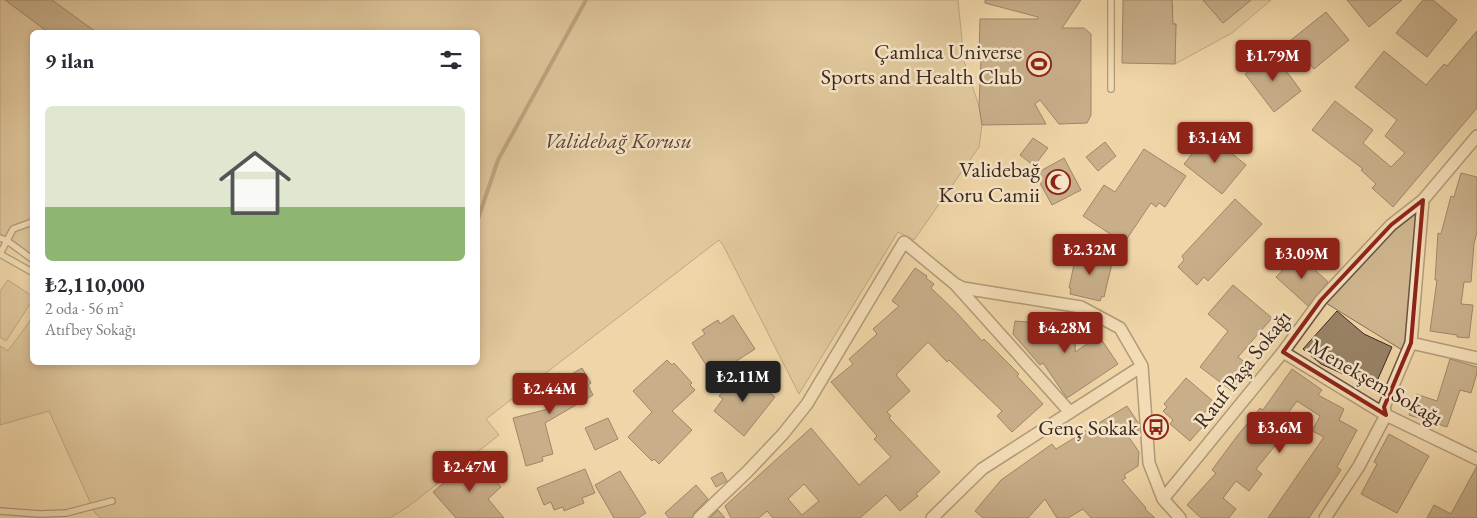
<!DOCTYPE html>
<html lang="tr">
<head>
<meta charset="utf-8">
<style>
	body { margin:0; font-family:"EB Garamond",serif; background:#f7f7f7; color:#2b2b33; height:100vh; display:flex; flex-direction:column; font-size:19px; white-space:nowrap }
	* { box-sizing:border-box; margin:0 }
	p { font-size:16px; color:#7c7c81 }
	.icon { flex:none; width:28px; height:28px; fill:none; stroke:currentColor; stroke-width:2; stroke-linecap:round; stroke-linejoin:round }
	.map { position:relative; flex:1; overflow:hidden }
	.details { position:absolute; left:30px; top:30px; width:450px; height:335px; display:flex; flex-direction:column; background:#fff; border-radius:8px; box-shadow:0 2px 8px #0003 }
	.details>* { flex:none }
	.price { position:absolute; translate:-50% -42px; padding:0 11px; border-radius:5px; background:#8f2418; color:#fff; font-size:16px; line-height:32px; filter:drop-shadow(0 1px 2px #0008) }
	.price::after { content:''; position:absolute; left:50%; top:30px; width:15px; height:11px; margin-left:-8px; background:inherit; clip-path:polygon(0 0,100% 0,50% 100%) }
	.price.selected { background:#222; color:#fff }
	ul { padding:0; list-style:none }
	li { display:grid; align-content:center; gap:10px; height:265px; padding:0 15px }
	li span { display:grid; place-items:center; height:155px; border-radius:8px; color:#555 }
	li>.icon { margin-inline-start:auto }
	span .icon { width:90px; height:90px; fill:#fffc; stroke-width:1 }
	li b { font-size:21px }
	h2 { display:flex; justify-content:space-between; align-items:center; height:60px; padding:0 15px; font-size:21px }
	.map>svg:first-child { display:block }
</style>
</head>
<body>
<div class="map">
<svg width="1477" height="518" viewBox="0 0 1477 518">
	<rect width="100%" height="100%" fill="#efd5a7"/>
	<filter id="stains"><feTurbulence type="fractalNoise" baseFrequency=".004" numOctaves="4"/><feColorMatrix values="0 0 0 0 .2 0 0 0 0 .09 0 0 0 0 .02 0 0 0 .5 -.17"/></filter>
	<radialGradient id="worn" r=".72"><stop offset=".6" stop-color="#630" stop-opacity="0"/><stop offset="1" stop-color="#630" stop-opacity=".3"/></radialGradient>
	<!-- green -->
	<path fill="#d1b890" stroke="#867058" d="M0,0H958L964,61L979,106L982,125L979,147L914,240L898,232L799,394L723,245L719,240L486,419L499,435L409,506L390,518H100L95,513L49,411L0,425V346L8,351L32,318V362H478V32H32V255L6,237L0,234Z
		M1172,0H1203L1223,23L1251,0H1271L1232,33L1175,64L1176,24H1169L1173,9Z
		M1423,200L1407,353L1321,300Z
		M8,280L32,296V301L6,341L0,337V291Z"/>
	<g fill="none" stroke-linecap="round" stroke-linejoin="round">
		<!-- stream -->
		<path stroke="#836c55" stroke-width="4" d="M478,219L498,160L586,0"/>
	</g>
	<!-- building -->
	<path fill="#998266" stroke="#3c2820" fill-rule="evenodd" d="M5,0H52L96,32H48Z
		M985,0H1081L1062,28H1084L1091,34V115L1087,123L1059,124L1040,100L1035,104L1046,124L982,125L979,106L981,60H979L980,19H1038V17L985,3Z
		M1123,0H1172L1173,24H1176L1175,64L1122,63Z
		M1203,0H1251L1223,23Z
		M1347,0H1402L1369,27Z
		M1423,0H1433L1457,20L1427,57L1396,33Z
		M1326,12L1349,40L1314,69L1291,40Z
		M1477,31V108L1393,207L1372,188L1376,184L1361,170L1363,169L1312,130L1335,101L1373,130L1363,143L1391,167L1405,153L1385,136L1397,120L1355,87L1384,51L1426,85L1444,64L1447,66Z
		M1273,53L1301,91L1274,112L1245,74Z
		M1208,134L1246,165L1222,194L1184,164Z
		M1033,138L1048,148L1034,166L1020,155Z
		M1105,142L1116,156L1098,171L1086,157Z
		M1144,149L1186,176L1165,207L1159,203L1156,207L1151,203L1124,243L1083,216L1104,185L1115,192Z
		M1064,158L1081,190L1052,205L1035,174Z
		M1461,173L1477,177V232L1474,243L1471,282H1464L1461,304L1473,305L1469,338L1457,337V335L1430,331L1437,280H1435L1438,233L1441,234L1451,196L1454,197Z
		M1235,199L1262,224L1208,281L1204,277L1197,285L1178,267L1184,260L1182,256Z
		M1081,251L1111,258L1110,263L1112,264L1108,280L1104,297L1102,296L1100,301L1070,294L1071,288H1069L1076,255L1080,256Z
		M1298,254L1328,282L1308,306L1276,277Z
		M915,268L927,276L926,278L934,284L931,288L956,312L982,341L984,339L1019,374L1017,376L1043,404L1012,432L997,416L1002,411L949,360L947,362L928,342L896,375L910,391L887,412L891,416L889,418L940,472L916,494L918,496L900,511L886,495L860,518H773L767,511L759,518H731L725,506L811,428L859,485L891,457L874,439L877,436L831,382L853,364L849,359L877,334L873,329L899,306L892,301ZM804,484L819,501L802,515L788,499Z
		M1233,285L1272,318L1238,357L1251,367L1232,391L1200,367L1228,331L1208,314Z
		M1337,311L1364,334L1392,347L1374,388L1321,364L1303,349Z
		M733,315L755,349L713,376L692,343L705,334L702,330L718,320L720,324Z
		M1015,321L1076,326L1075,352L1099,336L1118,364L1067,398L1043,363L1040,365L1013,334Z
		M1450,359L1477,367V373L1471,393L1460,390L1447,427L1409,415L1416,394L1437,401Z
		M667,360L672,365L674,363L692,383L690,385L695,390L672,411L692,430L659,464L654,459L652,461L628,437L652,412L633,391Z
		M582,368L591,383L588,385L593,395L545,423L553,454L542,457L543,461L526,466L513,418L548,409L539,393Z
		M1292,369L1322,390L1318,395L1344,409L1339,420L1357,430L1337,467L1341,470L1309,518H1268L1324,437L1312,431L1320,416L1297,401L1280,424L1288,430L1256,469L1262,474L1249,491L1236,481L1223,498L1236,509L1229,518H1201L1187,505L1216,473L1212,470L1238,435L1260,408L1263,410Z
		M741,370L775,397L744,436L714,411L723,399L719,396Z
		M1186,378L1214,402L1198,420L1204,425L1190,441L1170,424L1173,420L1163,411L1167,407L1164,404Z
		M1127,406L1139,424V430L1128,436L1139,452L1138,466L1124,475L1126,478L1122,480L1146,508L1145,509L1155,518H1091L1083,509L1068,518H1057L1045,499L1028,518H983L975,511L1001,480L1052,444L1056,449Z
		M608,418L618,439L595,450L585,428Z
		M1389,434L1429,456L1397,513L1361,494L1377,464L1374,462Z
		M474,457L501,487L488,499L504,518H456L433,492Z
		M1477,466V518H1427L1434,505L1451,514Z
		M585,469L595,493L582,498L584,503L564,511L563,507L554,510L551,502L544,505L537,488Z
		M620,471L646,513L638,518H614L595,485Z
		M722,472L727,481L716,487L711,478Z
		M696,485L708,499L694,513L692,518H669L665,513Z
		M718,510L725,518H710Z"/>
	<g fill="none" stroke-linecap="round" stroke-linejoin="round">
		<defs>
			<path id="lane" d="M1111,0V89
				M0,238L6,240L32,259
				M0,254L13,229L32,222
				M0,254L32,272
				M0,511L40,514L66,513L112,501"/>
			<path id="street" d="M956,285L1069,411
				M1411,343L1477,358
				M1283,352L1386,415L1477,459
				M1163,499L1283,352L1321,300L1391,225L1423,200L1477,136
				M699,518L748,471L783,434L807,404L904,242L955,284L963,288L1081,307L1120,328L1142,366L1149,463L1163,499L1180,518
				M932,518L982,469L1142,366
				M1325,518L1359,466L1386,415L1384,407L1411,343L1423,200"/>
		</defs>
		<!-- lane casing -->
		<use href="#lane" stroke="#695342" stroke-width="8"/>
		<!-- street casing -->
		<use href="#street" stroke="#695342" stroke-width="14"/>
		<!-- lane -->
		<use href="#lane" stroke="#f5e4c6" stroke-width="5.5"/>
		<!-- street -->
		<use href="#street" stroke="#f5e4c6" stroke-width="11"/>
	</g>
	<!-- marked area -->
	<path d="M0 0H1477V518H0ZM1423,200L1411,343L1384,407L1386,415L1283,352L1321,300L1391,225Z" fill="#efd5a7" fill-opacity=".55" fill-rule="evenodd"/>
	<path fill="none" stroke="#8f2418" stroke-width="4" stroke-linejoin="round" d="M1423,200L1411,343L1384,407L1386,415L1283,352L1321,300L1391,225Z"/>
	<!-- icons -->
	<defs>
		<symbol id="stadium-ring" viewBox="-11 -11 22 22"><circle r="9.5" fill="#f5e4c6" stroke="#8f2418" stroke-width="1.5"/><path d="M0-5a6.5 5 0 1 0 0 10a6.5 5 0 1 0 0-10ZM-3.5-1.8h7v3.6h-7Z" fill="#8f2418"/></symbol>
		<symbol id="mosque-ring" viewBox="-11 -11 22 22"><circle r="9.5" fill="#f5e4c6" stroke="#8f2418" stroke-width="1.5"/><path d="M3.5-4.9A6 6 0 1 0 3.5 4.9A5 5 0 1 1 3.5-4.9Z" fill="#8f2418"/></symbol>
		<symbol id="bus-ring" viewBox="-11 -11 22 22"><circle r="9.5" fill="#f5e4c6" stroke="#8f2418" stroke-width="1.5"/><path d="M-5-6H5V4H4V6H2V4H-2V6H-4V4H-5ZM-3.5-4V0h7V-4ZM-3.5 1.2v1.5H-2V1.2ZM2 1.2v1.5H3.5V1.2Z" fill="#8f2418"/></symbol>
	</defs>
	<g fill-rule="evenodd">
		<use href="#stadium-ring" x="1025" y="50" width="28" height="28"/>
		<use href="#mosque-ring" x="1044" y="168" width="28" height="28"/>
		<use href="#bus-ring" x="1142" y="413" width="28" height="28"/>
	</g>
	<g text-anchor="middle" dominant-baseline="central" stroke-width="5" stroke-linejoin="round" paint-order="stroke">
		<!-- poi labels -->
		<g font-size="22" fill="#3c2820" stroke="#f5e4c6" text-anchor="end">
			<text x="1022" y="51">Çamlıca Universe<tspan x="1022" dy="25">Sports and Health Club</tspan></text>
			<text x="1040" y="169">Validebağ<tspan x="1040" dy="25">Koru Camii</tspan></text>
			<text x="1138" y="427">Genç Sokak</text>
		</g>
		<!-- park labels -->
		<g font-size="22" font-style="italic" fill="#5a4536" stroke="#f5e4c6">
			<text x="618" y="140">Validebağ Korusu</text>
		</g>
		<!-- street labels -->
		<g font-size="22" fill="#3c2820" stroke="#f5e4c6">
			<text transform="translate(1242 369) rotate(-52)">Rauf Paşa Sokağı</text>
			<text transform="translate(1376 382) rotate(30)">Menekşem Sokağı</text>
		</g>
	</g>
	<rect width="100%" height="100%" filter="url(#stains)"/>
	<rect width="100%" height="100%" fill="url(#worn)"/>
</svg>
<b class="price" style="left:1273px;top:82px">₺1.79M</b>
<b class="price" style="left:1215px;top:164px">₺3.14M</b>
<b class="price" style="left:1090px;top:276px">₺2.32M</b>
<b class="price" style="left:1302px;top:280px">₺3.09M</b>
<b class="price" style="left:1065px;top:354px">₺4.28M</b>
<b class="price selected" style="left:743px;top:403px">₺2.11M</b>
<b class="price" style="left:550px;top:415px">₺2.44M</b>
<b class="price" style="left:1280px;top:454px">₺3.6M</b>
<b class="price" style="left:470px;top:493px">₺2.47M</b>
<section class="details">
<h2>9 ilan<svg class="icon" aria-label="filters" viewBox="0 0 24 24"><path d="M4 7h16M4 17h16"/><circle cx="9" cy="7" r="2"/><circle cx="15" cy="17" r="2"/></svg></h2>
<ul>
<li><span style="background:linear-gradient(#dfe7d0 65%,#8fb573 0)"><svg class="icon" aria-label="home" viewBox="0 0 24 24"><path d="M3 11l9-7 9 7M6 9v11h12V9"/></svg></span><div><b>₺2,110,000</b><p>2 oda · 56 m²</p><p>Atıfbey Sokağı</p></div></li>
</ul>
</section>
</div>
</body>
</html>
